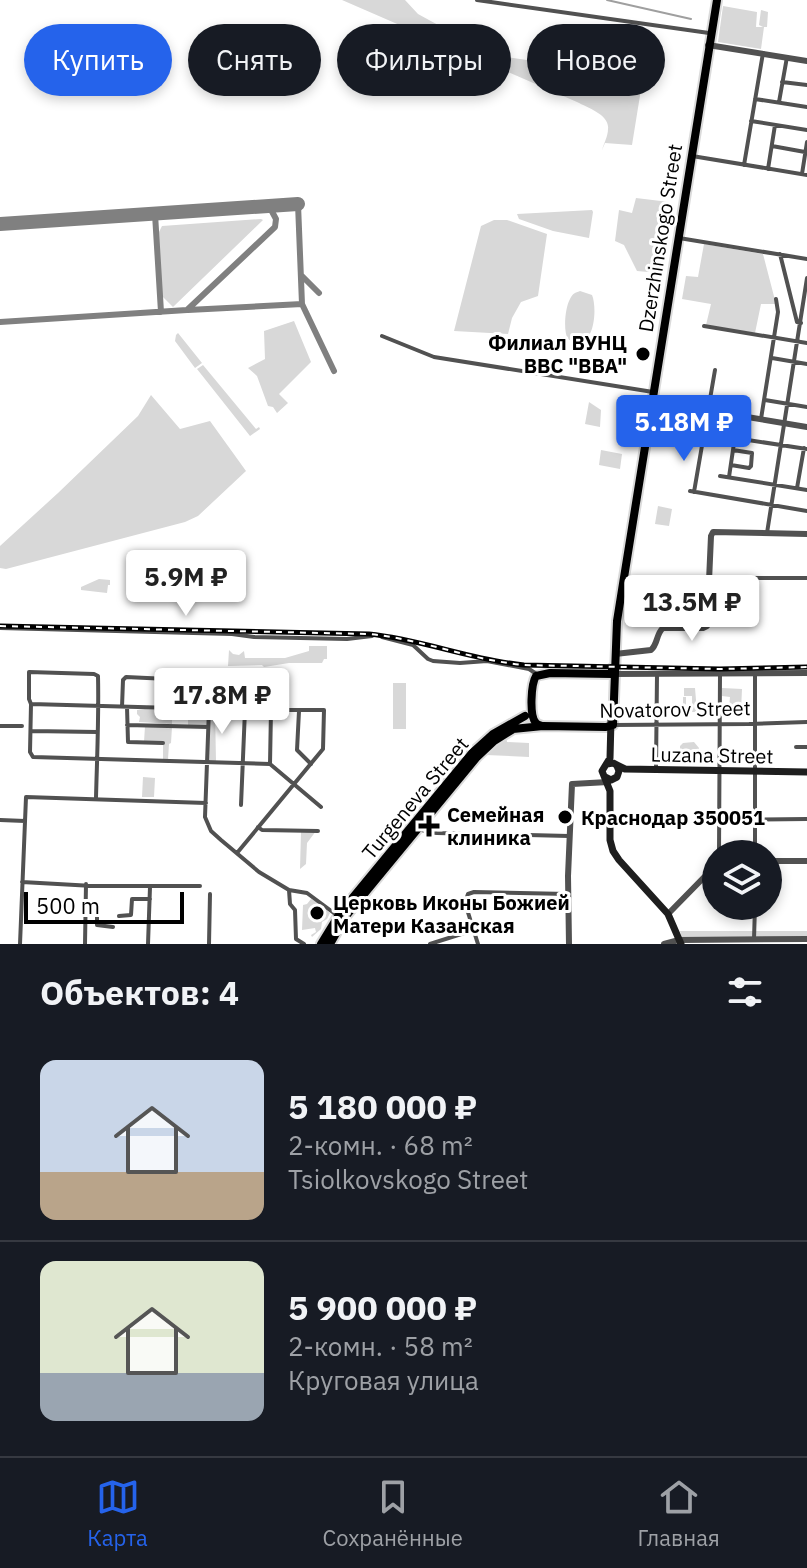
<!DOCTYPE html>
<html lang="ru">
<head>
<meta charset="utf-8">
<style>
	body { margin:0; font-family:"IBM Plex Sans",sans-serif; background:#20242c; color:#f1f3f6; height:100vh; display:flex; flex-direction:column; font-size:30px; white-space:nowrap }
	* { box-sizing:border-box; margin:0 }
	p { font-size:26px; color:#9ea1a6 }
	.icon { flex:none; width:44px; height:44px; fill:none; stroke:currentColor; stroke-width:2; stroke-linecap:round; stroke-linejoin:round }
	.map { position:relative; height:944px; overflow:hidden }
	.panel { display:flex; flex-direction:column; background:#171b24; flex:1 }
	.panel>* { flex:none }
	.hud { position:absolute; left:24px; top:24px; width:760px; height:72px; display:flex; gap:16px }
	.tools { position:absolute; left:702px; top:840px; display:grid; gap:16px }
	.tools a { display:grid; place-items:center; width:80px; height:80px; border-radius:50%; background:#171b24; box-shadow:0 4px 12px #0003; font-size:40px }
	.scale { position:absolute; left:24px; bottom:20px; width:160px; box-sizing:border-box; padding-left:8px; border:4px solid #000; border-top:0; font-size:22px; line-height:28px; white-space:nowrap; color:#000; -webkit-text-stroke:6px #fff; paint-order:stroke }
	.price { position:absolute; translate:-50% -68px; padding:0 18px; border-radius:8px; background:#fff; color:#222; font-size:26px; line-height:52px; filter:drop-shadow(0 2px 4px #0008) }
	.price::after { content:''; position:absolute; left:50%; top:48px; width:24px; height:18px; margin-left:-12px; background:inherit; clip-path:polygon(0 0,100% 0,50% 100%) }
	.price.selected { background:#2563eb; color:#fff }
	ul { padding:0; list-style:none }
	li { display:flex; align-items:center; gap:24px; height:200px; padding:0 40px }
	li+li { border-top:2px solid #363941 }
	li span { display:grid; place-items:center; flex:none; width:224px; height:160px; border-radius:16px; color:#555 }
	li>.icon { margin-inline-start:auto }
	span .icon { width:96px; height:96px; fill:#fffc; stroke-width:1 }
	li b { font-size:34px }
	h2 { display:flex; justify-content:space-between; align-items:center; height:96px; padding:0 40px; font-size:34px }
	.tag { padding:0 28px; border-radius:36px; background:#171b24; box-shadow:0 4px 12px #0003; font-size:28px; line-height:72px }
	.tag.selected { background:#2563eb; color:#fff }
	.tab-bar { display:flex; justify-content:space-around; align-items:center; height:112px; border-top:2px solid #363941; background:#171b24; font-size:22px; color:#9ea1a6 }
	.tab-bar a { display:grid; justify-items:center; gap:4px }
	.tab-bar .selected { color:#2563eb }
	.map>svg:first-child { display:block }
</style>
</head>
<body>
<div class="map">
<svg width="807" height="944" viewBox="0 0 807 944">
	<rect width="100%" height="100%" fill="#fff"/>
	<!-- green -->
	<path fill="#d8d8d8" d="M342,0H405L418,14L493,55L643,77L632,145L605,143L602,150C604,143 608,136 608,129C610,115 588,108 577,102Z
		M723,6L757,12L756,27H763L759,25L761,10L768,12L767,27H764L761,49L718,42Z
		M636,198L669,202L659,273L637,271L624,245L615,241L619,210L632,213Z
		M592,210L593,212L589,238L553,231L519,219L517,214Z
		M261,219L263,220L173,307L162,296L158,234L162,226Z
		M494,220H507L547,234L538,296L521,302L512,318L508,334L454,331L481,226Z
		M704,244L763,254L776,304H761L755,333L706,325L711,304L682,299L686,276L698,277Z
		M580,291L592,295C598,309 594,356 568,339C563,331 565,308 570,299C573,293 575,293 580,291Z
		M294,321L311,362L279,394L288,403L277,413L273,407L268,406L257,376L248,368L265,359L264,331Z
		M178,333L202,363L195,368L175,341L176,335Z
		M203,365L256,429L259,427L260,429L250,436L197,369Z
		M151,395L180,429L210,421L246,471L198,516L185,522L6,569L0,568V546L58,493L138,416Z
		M589,402L601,410L600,427L585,424Z
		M601,450L622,454L620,469L599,465Z
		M658,506L672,509L669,526L655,524Z
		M99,579L110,580V585H108L107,593L81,590V587Z
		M643,590L651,591L646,626L637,625Z
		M309,646H327V659H324L322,663H289L264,667L262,665L228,666L229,650L233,654L239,655L244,651L245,658H285L309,651Z
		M393,683H406V729H393Z
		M684,688H695L697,712H681V709L683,708V697H686V706H692V696H684Z
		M722,688L742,689L741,711H724V708L729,707L730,697L722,696Z
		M145,709L172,710V724L139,722L140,717L137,714V710Z
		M188,709L207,710V725H188Z
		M209,711H215L216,761H208Z
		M145,726L172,727L171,743L169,744L168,759H163V743L144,742Z
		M506,737L507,742L529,743V757L486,755Z
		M694,742L699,748V756H684L680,755V746L683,743Z
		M143,777L155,778L154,797H142Z
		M316,831L307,843L306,864L300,869L301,832Z
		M311,899L317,902L330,913L327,919L322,922L321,929L312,937L311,935L316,932L315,928L302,930L303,905L307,904Z
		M680,931H807V938H682Z"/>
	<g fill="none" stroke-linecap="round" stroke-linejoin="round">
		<!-- stream -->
		<path stroke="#9f9f9f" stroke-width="2" d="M607,0L691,19"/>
		<!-- taxiway -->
		<path stroke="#808080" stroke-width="6" d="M298,204L302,304
			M155,214L161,312
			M302,276L319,293
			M188,310L302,304L334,371
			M0,322L187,310L275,227L276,219L269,206"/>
		<!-- runway -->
		<path stroke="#808080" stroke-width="14" d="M0,224L298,204"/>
		<defs>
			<path id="primary" d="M542,726C540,725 538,725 536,723C529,716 531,684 536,676L550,673L612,674V668
				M513,729L543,726L606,727L613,725L617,621L717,0
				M321,944L340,913L472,753L493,734L525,716
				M330,944L346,916L477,757L494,741L515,728"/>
		</defs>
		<!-- primary casing -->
		<use href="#primary" stroke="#dbdbdb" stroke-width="12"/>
		<!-- minor -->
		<path stroke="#515151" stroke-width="4" d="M477,0L709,33
			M782,82L807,85
			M755,99L807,107
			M779,102L787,57
			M751,121L807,130
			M772,146L805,152
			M692,156L807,175
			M744,165L763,53
			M768,169L775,125
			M802,174L807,142
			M679,238L807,259
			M780,254L797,322L801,323
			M704,326L807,343
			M382,336L434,357L653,392
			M772,358L807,364
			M765,400L807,407
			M761,419L778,312L776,299
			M735,438L807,449
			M731,465L749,468L751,466L752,453L733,450
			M720,476L807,490
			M729,477L738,416
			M797,488L804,448
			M690,491L807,511
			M694,492L715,370
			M767,533L807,278
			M709,578H807
			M0,628L232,634L254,637L347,639L372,636
			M382,637L413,645L428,659L433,661L460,663L487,661L529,669L538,675
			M31,704L245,710H324L323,749L237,853
			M122,707L123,680L126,677L210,681
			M127,707L128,742L163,743
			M209,709L205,817L211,831L221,840L259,872L289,890L290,904L295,910L296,939L304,944
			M299,711L297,750L311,764
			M127,725L208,727
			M613,725L749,724L807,722
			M0,726H22
			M31,731L97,732
			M796,747H807
			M270,764L271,710
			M656,768L657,675
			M96,798C97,758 99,717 98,676L94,674L29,672V699L31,704L30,752L33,757L270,764L321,807
			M241,805L245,710
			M0,820L25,821
			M719,820L807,819
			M258,827L262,830L318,831
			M419,828L426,832L437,833L569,836
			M719,854L720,674
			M755,854V674
			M22,882L93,886H200
			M289,890L307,893L338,916
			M86,908H94L97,910V925L113,927
			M119,916L131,915L132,899H150
			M754,939L755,906
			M20,944L26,797L206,803
			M85,944L86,884
			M148,944L150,887
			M209,944L210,894
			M430,944L474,930
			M478,944L465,903L468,894L474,892L568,894"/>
		<!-- tertiary -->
		<path stroke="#515151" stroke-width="6" d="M708,45L807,61
			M651,401L807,427
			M615,654L651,650C658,644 656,634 663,628H703L707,626L711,536L713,532L807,534
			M612,674L807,673
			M572,784L608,782
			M768,861H807
			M668,914L716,865
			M569,944L568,876L572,784
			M664,944L679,940L807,939"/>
		<!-- secondary -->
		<path stroke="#1e1e1e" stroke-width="7" d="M611,720L610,758L602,771L610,791V840L613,851L619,860L668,914L681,944
			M607,764L613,763L625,769L807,772
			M605,777L611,780L617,777L619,771L617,766"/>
		<!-- primary -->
		<use href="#primary" stroke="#000" stroke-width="8"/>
		<defs>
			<path id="rail" d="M0,626L369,634C421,639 471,660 524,665L720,669L807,667"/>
		</defs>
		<!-- rail casing -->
		<use href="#rail" stroke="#000" stroke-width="5"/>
		<!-- rail -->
		<use href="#rail" stroke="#fff" stroke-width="2" stroke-dasharray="6" stroke-linecap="butt"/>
	</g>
	<!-- markers -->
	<g fill="#000" stroke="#fff" stroke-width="3">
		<circle cx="643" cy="354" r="8"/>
		<circle cx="565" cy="817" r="8"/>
		<path d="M425 814h8v8h8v8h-8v8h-8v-8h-8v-8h8z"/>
		<circle cx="317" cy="913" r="8"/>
	</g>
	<g text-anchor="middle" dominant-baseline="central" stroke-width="6" stroke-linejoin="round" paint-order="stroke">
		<!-- street labels -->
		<g font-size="20" fill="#000" stroke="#fff">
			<text transform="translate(660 238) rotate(-81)">Dzerzhinskogo Street</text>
			<text transform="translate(675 709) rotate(-1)">Novatorov Street</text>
			<text transform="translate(712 755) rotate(1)">Luzana Street</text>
			<text transform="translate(415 798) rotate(-50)">Turgeneva Street</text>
		</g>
		<!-- poi labels -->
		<g font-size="20" font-weight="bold" fill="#000" stroke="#fff" text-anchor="start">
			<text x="627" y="342" text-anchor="end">Филиал ВУНЦ<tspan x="627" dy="23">ВВС "ВВА"</tspan></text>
			<text x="447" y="814">Семейная<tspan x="447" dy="23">клиника</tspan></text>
			<text x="581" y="817">Краснодар 350051</text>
			<text x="333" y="902">Церковь Иконы Божией<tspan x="333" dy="23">Матери Казанская</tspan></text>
		</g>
	</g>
</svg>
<div class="tools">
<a><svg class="icon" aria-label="layers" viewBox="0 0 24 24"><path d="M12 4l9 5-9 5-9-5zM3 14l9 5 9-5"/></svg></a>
</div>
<div class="scale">500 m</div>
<b class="price selected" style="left:684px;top:463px">5.18M ₽</b>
<b class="price" style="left:186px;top:618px">5.9M ₽</b>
<b class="price" style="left:692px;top:643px">13.5M ₽</b>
<b class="price" style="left:222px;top:736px">17.8M ₽</b>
<div class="hud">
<a class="tag selected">Купить</a>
<a class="tag">Снять</a>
<a class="tag">Фильтры</a>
<a class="tag">Новое</a>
</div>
</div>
<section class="panel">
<h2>Объектов: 4<svg class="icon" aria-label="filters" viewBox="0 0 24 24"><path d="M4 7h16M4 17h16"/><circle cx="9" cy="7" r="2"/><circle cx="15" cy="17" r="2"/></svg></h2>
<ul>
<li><span style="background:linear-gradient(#c9d6e8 70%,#b9a48a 0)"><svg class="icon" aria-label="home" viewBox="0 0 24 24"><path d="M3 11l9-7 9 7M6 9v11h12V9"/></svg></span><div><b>5 180 000 ₽</b><p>2-комн. · 68 m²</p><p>Tsiolkovskogo Street</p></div></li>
<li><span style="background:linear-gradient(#dfe7d0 70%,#9aa5b1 0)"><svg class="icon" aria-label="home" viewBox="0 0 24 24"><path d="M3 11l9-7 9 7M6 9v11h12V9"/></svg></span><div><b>5 900 000 ₽</b><p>2-комн. · 58 m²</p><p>Круговая улица</p></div></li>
</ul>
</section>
<nav class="tab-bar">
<a class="selected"><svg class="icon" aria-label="map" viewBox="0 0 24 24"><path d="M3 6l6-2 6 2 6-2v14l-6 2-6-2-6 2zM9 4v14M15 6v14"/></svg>Карта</a>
<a><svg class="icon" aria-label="saved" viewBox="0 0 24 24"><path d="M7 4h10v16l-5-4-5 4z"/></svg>Сохранённые</a>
<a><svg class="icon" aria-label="home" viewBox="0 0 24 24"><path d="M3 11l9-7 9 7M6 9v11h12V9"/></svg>Главная</a>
</nav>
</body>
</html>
